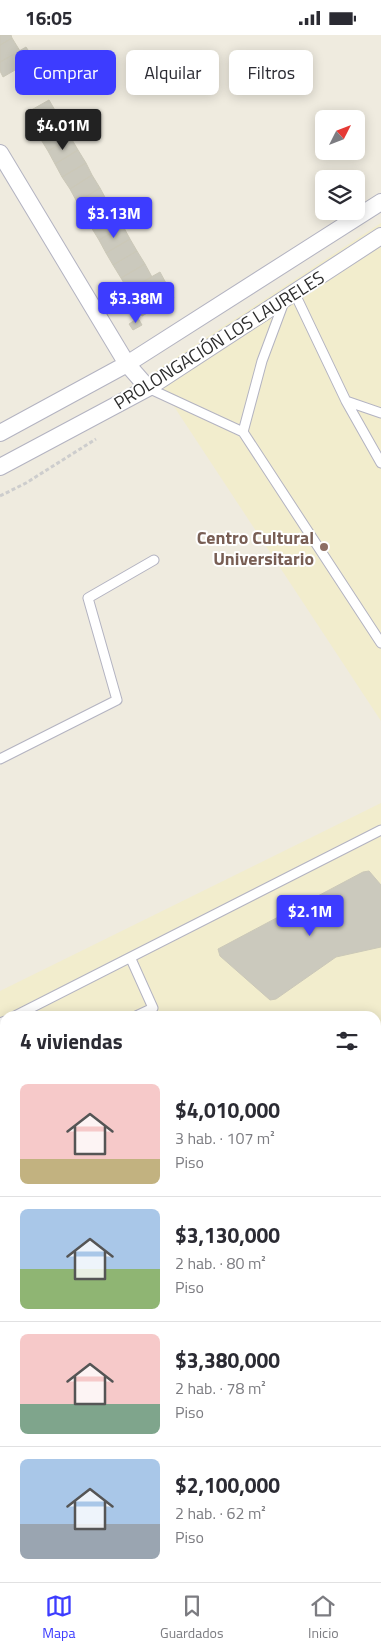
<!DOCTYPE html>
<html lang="es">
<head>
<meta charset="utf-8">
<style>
	body { margin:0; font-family:"Titillium Web",sans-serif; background:#f7f7f7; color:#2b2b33; height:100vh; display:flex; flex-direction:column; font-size:19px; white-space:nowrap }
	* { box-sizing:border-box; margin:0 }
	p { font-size:16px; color:#7c7c81 }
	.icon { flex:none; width:28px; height:28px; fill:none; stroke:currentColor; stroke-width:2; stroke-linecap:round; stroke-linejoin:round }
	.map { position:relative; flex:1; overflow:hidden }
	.sheet { position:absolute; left:0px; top:976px; width:381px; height:571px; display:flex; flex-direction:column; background:#fff; border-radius:15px 15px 0 0; box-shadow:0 2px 12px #0003 }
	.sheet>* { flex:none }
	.hud { position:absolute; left:15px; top:15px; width:351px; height:45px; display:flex; gap:10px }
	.needle { width:32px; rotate:48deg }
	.controls { position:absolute; left:315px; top:75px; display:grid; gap:10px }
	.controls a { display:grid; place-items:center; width:50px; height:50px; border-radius:8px; background:#fff; box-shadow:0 2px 12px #0003; font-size:25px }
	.price { position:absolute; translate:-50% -42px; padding:0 11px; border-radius:5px; background:#3d3cff; color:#fff; font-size:16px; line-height:32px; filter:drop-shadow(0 1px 2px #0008) }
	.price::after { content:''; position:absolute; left:50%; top:30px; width:15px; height:11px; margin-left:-8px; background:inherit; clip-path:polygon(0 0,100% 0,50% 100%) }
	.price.current { background:#222; color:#fff }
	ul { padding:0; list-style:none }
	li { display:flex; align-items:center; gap:15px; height:125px; padding:0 20px }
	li+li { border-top:1px solid #e1e1e2 }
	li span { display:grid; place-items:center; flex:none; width:140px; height:100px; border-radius:8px; color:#555 }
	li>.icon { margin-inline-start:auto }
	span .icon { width:60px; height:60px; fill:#fffc; stroke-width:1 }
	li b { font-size:21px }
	h2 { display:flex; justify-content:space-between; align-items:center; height:60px; padding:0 20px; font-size:21px }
	.pill { padding:0 18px; border-radius:8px; background:#fff; box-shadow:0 2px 12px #0003; font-size:18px; line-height:45px }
	.pill.current { background:#3d3cff; color:#fff }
	.status { display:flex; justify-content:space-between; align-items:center; height:35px; padding:0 25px; background:#fff; direction:ltr }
	.status svg { height:14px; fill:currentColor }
	.menu { display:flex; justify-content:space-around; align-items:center; height:70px; border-top:1px solid #e1e1e2; background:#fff; font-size:14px; color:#7c7c81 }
	.menu a { display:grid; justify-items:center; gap:2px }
	.menu .current { color:#3d3cff }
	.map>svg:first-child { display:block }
</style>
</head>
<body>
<div class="status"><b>16:05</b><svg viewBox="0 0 49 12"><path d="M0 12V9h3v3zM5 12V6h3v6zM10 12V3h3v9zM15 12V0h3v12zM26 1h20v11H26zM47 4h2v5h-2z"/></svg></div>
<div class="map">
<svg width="381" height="1547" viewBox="0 0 381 1547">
	<rect width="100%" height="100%" fill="#efebdf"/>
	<!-- education -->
	<path fill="#f2edcd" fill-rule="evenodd" d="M381,188V686L152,338Z
		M381,768V1547H0V956ZM5,981H376V1542H5Z"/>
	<!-- green -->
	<path fill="#a4ea97" d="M381,1453V1547H352L350,1543L376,1542V1454Z
		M269,1543H319L320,1547H270Z"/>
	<!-- plaza -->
	<path fill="#dfddd6" d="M0,1300L5,1301V1353L0,1351Z
		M376,1373L381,1374V1453L376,1454Z
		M225,1543H269L270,1547H227Z"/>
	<!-- building -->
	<path fill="#cbc9bd" stroke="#cbc8b8" d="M0,0H11L12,3L0,10Z
		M12,3L20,16L0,27V10Z
		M26,12L34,24L3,42L0,36V27Z
		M49,65L56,77L33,90L26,78Z
		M56,77L63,90L40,103L33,90Z
		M63,90L71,103L48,116L40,103Z
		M71,103L78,115L55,129L48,116Z
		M78,115L86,128L62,142L55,129Z
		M86,128L92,140L70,154L62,142Z
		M92,140L100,153L77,167L70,154Z
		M100,153L107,166L84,179L77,167Z
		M107,166L115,179L91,192L84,179Z
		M115,178L123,191L99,205L91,192Z
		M123,191L130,204L106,218L99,205Z
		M130,204L137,216L113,230L106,218Z
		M137,216L145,229L121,243L113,230Z
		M145,229L152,242L128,255L121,243Z
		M160,237L167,250L135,268L128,255Z
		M166,250L174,263L142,281L135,268Z
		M138,283L142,290L133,295L129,289Z
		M369,836L381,850V912L336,922L276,964L270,965L220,921L218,914L363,837Z
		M381,1020V1139L376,1140V1021Z
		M376,1199H381V1268L376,1270Z
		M0,1351L5,1353V1542H197L199,1547H0Z"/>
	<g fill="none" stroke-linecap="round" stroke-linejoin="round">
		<defs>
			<path id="lane" d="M295,259L346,366L381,428
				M148,353L243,397L381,608
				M346,366L381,378
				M243,397L262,326L284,267
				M0,724L117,665L88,563L154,525
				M131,924L153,973L136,981
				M15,981L381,795
				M0,988L5,986"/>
			<path id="street" d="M0,118L127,329L148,353
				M0,398L127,329L381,167
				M0,432L148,353L381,201"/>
			<path id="secondary" d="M0,1238L5,1239
				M0,1278L5,1279
				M376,1323L381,1324
				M376,1364L381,1366"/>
		</defs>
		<!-- lane casing -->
		<use href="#lane" stroke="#b3b3c1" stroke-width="11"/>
		<!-- street casing -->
		<use href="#street" stroke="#b3b3c1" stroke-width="18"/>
		<!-- secondary casing -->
		<use href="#secondary" stroke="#b3b3c1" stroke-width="26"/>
		<!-- path -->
		<path stroke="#cdcdcd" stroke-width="3" stroke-dasharray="4 2.5" stroke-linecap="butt" d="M0,461L26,448L96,404"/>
		<!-- lane -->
		<use href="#lane" stroke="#fff" stroke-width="9"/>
		<!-- street -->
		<use href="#street" stroke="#fff" stroke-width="16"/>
		<!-- secondary -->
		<use href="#secondary" stroke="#fff" stroke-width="24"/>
	</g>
	<!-- markers -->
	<circle fill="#8d6e63" stroke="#fff" stroke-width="2" cx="324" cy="512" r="5"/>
	<g text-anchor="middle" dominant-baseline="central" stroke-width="4" stroke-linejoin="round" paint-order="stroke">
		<!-- street labels -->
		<g font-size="18" fill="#2d2d2d" stroke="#fff">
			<text transform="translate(219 305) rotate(-32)">PROLONGACIÓN LOS LAURELES</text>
		</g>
		<!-- education labels -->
		<g font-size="18" font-weight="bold" fill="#785e54" stroke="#fff" text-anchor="end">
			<text x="314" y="502">Centro Cultural<tspan x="314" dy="21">Universitario</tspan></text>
		</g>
	</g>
</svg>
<div class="controls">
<a><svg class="needle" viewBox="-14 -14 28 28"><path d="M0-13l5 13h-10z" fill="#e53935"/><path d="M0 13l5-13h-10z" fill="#7c7c81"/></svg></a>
<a><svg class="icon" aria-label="layers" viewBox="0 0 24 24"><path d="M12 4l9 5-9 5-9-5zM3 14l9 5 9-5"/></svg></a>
</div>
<b class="price current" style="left:63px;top:116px">$4.01M</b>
<b class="price" style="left:114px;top:204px">$3.13M</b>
<b class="price" style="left:136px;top:289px">$3.38M</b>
<b class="price" style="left:310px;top:902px">$2.1M</b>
<div class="hud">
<a class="pill current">Comprar</a>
<a class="pill">Alquilar</a>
<a class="pill">Filtros</a>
</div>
<section class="sheet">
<h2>4 viviendas<svg class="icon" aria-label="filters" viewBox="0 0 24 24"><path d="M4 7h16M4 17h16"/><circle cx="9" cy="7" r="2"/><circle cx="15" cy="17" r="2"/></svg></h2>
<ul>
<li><span style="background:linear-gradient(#f6c9c9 75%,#c2b280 0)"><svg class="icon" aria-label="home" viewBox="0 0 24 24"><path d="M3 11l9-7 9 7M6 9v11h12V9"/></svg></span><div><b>$4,010,000</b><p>3 hab. · 107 m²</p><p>Piso</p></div></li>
<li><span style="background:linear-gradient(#a9c7e8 60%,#8fb573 0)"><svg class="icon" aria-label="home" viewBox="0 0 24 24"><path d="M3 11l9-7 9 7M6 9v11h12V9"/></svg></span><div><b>$3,130,000</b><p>2 hab. · 80 m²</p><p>Piso</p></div></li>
<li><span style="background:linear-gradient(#f6c9c9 70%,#7fa58c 0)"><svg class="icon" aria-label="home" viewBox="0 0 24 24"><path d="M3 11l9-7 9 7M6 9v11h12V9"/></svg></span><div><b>$3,380,000</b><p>2 hab. · 78 m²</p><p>Piso</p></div></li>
<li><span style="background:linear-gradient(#a9c7e8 65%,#9aa5b1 0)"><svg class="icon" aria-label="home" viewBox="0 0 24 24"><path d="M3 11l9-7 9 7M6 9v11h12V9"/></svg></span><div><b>$2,100,000</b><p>2 hab. · 62 m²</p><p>Piso</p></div></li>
</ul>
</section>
</div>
<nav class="menu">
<a class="current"><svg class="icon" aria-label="map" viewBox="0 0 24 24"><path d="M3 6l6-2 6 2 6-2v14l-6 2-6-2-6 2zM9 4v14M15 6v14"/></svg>Mapa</a>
<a><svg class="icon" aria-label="saved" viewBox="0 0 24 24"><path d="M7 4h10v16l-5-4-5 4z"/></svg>Guardados</a>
<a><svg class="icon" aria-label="home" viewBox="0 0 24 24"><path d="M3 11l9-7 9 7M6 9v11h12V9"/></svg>Inicio</a>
</nav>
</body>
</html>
